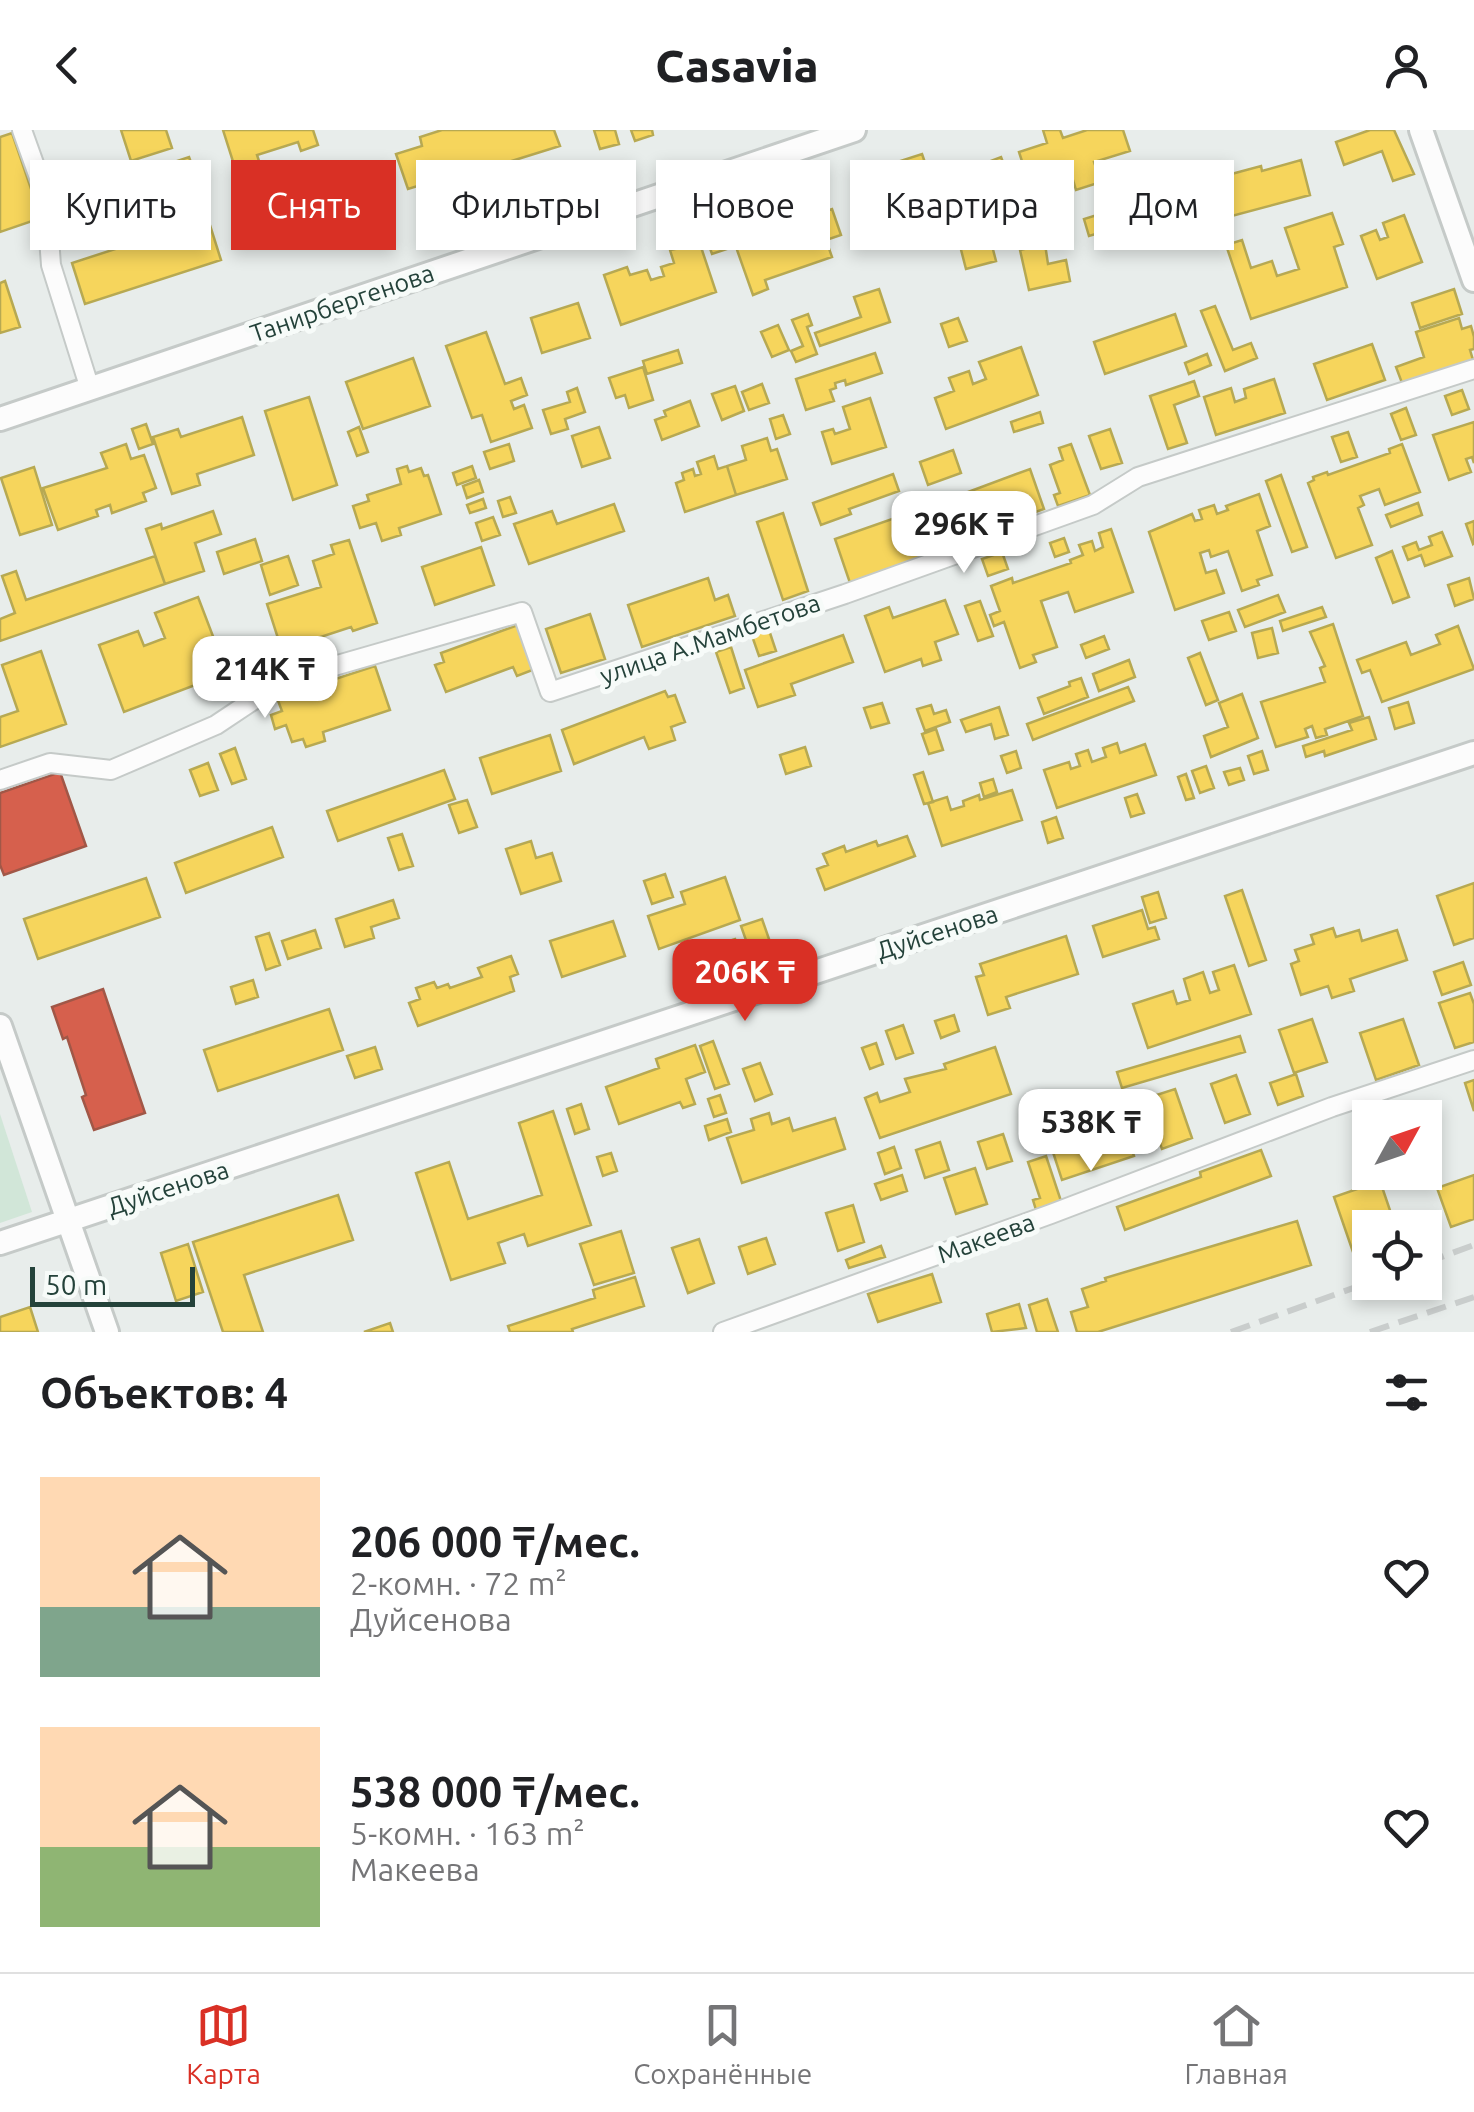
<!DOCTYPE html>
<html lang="ru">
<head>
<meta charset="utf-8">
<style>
	body { margin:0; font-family:Ubuntu,sans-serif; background:#f2f2f2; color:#202124; height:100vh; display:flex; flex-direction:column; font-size:38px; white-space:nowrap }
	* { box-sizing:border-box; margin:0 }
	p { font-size:32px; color:#757577 }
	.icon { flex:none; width:55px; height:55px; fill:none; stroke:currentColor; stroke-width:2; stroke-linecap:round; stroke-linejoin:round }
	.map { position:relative; height:1202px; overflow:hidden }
	.side { display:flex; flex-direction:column; background:#fff; flex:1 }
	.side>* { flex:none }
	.guide { position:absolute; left:30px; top:30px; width:1415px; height:90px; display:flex; gap:20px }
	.needle { width:65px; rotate:50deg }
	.buttons { position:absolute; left:1352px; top:970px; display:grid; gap:20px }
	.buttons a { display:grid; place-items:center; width:90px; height:90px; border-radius:0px; background:#fff; box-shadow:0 5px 15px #0003; font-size:50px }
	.scale { position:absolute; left:30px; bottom:25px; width:165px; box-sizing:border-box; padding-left:10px; border:5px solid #24423a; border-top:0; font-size:28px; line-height:35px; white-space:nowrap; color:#24423a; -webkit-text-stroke:8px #f7fbf9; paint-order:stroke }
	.price { position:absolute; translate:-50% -85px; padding:0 22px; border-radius:20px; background:#fff; color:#222; font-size:32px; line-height:65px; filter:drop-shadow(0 2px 5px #0008) }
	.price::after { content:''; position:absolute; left:50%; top:60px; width:30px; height:22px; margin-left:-15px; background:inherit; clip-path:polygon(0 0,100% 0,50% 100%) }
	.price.selected { background:#d93025; color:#fff }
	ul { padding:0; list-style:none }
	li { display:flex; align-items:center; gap:30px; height:250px; padding:0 40px }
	li span { display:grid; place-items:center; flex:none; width:280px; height:200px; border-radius:0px; color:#555 }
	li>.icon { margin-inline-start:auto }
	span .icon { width:120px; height:120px; fill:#fffc; stroke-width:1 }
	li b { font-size:42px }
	h2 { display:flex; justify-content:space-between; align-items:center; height:120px; padding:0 40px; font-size:42px }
	.chip { padding:0 35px; border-radius:0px; background:#fff; box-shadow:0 5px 15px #0003; font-size:35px; line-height:90px }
	.chip.selected { background:#d93025; color:#fff }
	header { display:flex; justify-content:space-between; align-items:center; height:130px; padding:0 40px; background:#fff; font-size:45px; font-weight:800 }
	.tabs { display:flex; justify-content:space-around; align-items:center; height:140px; border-top:2px solid #e0e0e0; background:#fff; font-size:28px; color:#757577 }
	.tabs a { display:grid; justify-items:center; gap:5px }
	.tabs .selected { color:#d93025 }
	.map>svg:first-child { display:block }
</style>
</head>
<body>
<header><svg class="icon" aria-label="back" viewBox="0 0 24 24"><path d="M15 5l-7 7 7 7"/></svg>Casavia<svg class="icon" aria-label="person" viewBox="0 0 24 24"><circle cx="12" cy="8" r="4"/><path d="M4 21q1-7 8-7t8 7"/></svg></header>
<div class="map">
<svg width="1474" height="1202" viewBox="0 0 1474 1202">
	<rect width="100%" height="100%" fill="#e8edeb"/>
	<!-- green -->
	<path fill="#d1e6d8" d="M0,984L32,1082L0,1093Z"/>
	<!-- homes -->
	<path fill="#f6d55c" stroke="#b7a952" stroke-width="2.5" d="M121,0H166L172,18L131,31Z
		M223,0H313L318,15L301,21L298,12L257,25L260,34L236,41Z
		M442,0H554L560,16L470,44L477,64L454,71L447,47L408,59L396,24L422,16L420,7Z
		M594,0H615L619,14L600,19Z
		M631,0H652L653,5L635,11Z
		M1043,0H1060L1063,8L1087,0H1123L1130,21L1094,32L1101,52L1076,60L1070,40L1029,53L1019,22L1047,13Z
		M1370,0H1394L1414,44L1393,51L1382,21L1344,35L1336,12Z
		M12,3L41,88L0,102V7Z
		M922,24L932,53L948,48L958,76L953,78L955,83L941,88L945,99L926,105L921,89L878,103L864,62L889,54L893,66L904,63L894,33Z
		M189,27L198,52L164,63L156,38Z
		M1001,27L1018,72L984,85L967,40Z
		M1301,30L1310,65L1198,95L1187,56L1261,36L1262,41Z
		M1149,32L1153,44L1131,51L1127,40Z
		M119,36L122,48L74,64L68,46L89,40L91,45Z
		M307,53L321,96L273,111L259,69Z
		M1132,74L1137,92L1089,106L1084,89Z
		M832,79L841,105L826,110L832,127L765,150L768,159L753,165L736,117L753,111L755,116L820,94L817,84Z
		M1332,83L1343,114L1334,117L1347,157L1251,189L1226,115L1242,110L1251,138L1272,131L1277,146L1299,139L1285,98Z
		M1404,85L1422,132L1377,149L1361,106L1376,100L1380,110L1388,107L1383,93Z
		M208,89L221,130L85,174L72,133Z
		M730,89L739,115L712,124L703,99Z
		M989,104L996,131L966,139L959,112Z
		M700,114L716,162L621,195L604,145L627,137L630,145L647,140L651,150L664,146L661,137L674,133L670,120Z
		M1045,114L1048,134L1066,130L1070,151L1029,160L1020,120Z
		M5,151L20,197L0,203V153Z
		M879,159L890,192L820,216L815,203L861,187L854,167Z
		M1454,159L1462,184L1420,198L1412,173Z
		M578,173L590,208L542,223L531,188Z
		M1215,176L1233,220L1251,213L1257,228L1225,241L1201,181Z
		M808,184L812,195L807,197L817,224L796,232L791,221L803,216L792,190Z
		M1175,184L1186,216L1105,244L1094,212Z
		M958,188L967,211L949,217L941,194Z
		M1459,188L1462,199L1471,196L1474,207V219L1470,220L1473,230L1402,253L1396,237L1424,227L1416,202Z
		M778,195L789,220L772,227L761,202Z
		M486,202L505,254L521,248L527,265L511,271L514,279L524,275L532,298L491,312L482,285L472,288L446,216Z
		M1372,214L1385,250L1327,270L1314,234Z
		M1021,217L1038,265L946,299L935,268L954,261L949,248L969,241L973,254L986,249L979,232Z
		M678,220L682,233L647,244L643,231Z
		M875,223L882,243L846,255L845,250L835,253L836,258L830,260L834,271L806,280L796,249Z
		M1207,224L1211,235L1189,244L1185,233Z
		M413,228L430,276L363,299L346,252Z
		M643,237L653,270L629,278L625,265L616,268L609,248Z
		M1274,249L1285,283L1216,305L1204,267L1231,258L1235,272L1246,268L1244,259Z
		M1194,251L1199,266L1174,275L1187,313L1168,319L1150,266Z
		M762,254L769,273L749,280L742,262Z
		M735,256L744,281L722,290L712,264Z
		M577,258L585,282L565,289L568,299L551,304L543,280L570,272L567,262Z
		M1462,260L1469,279L1452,285L1445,266Z
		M309,267L337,355L293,370L265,281Z
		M870,268L886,317L832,334L822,302L833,299L835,304L850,299L843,277Z
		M690,271L699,296L662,310L655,290L666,286L664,281Z
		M1406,278L1416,305L1401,310L1391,284Z
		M1040,282L1043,293L1014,302L1011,292Z
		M783,285L790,304L776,309L770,289Z
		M242,287L254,325L197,344L200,355L172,364L153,307L178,299L181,307Z
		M1474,292V333L1472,327L1466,329L1471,342L1449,350L1433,305Z
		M146,294L153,314L139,319L132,299Z
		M359,297L368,322L357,326L348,302Z
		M599,297L610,328L582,337L572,306Z
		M1110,299L1122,333L1101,339L1089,306Z
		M1348,302L1357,327L1341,332L1332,307Z
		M767,308L771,321L777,319L787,349L736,365L727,336L746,330L742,316Z
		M126,314L131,329L144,325L156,358L143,363L146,371L112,383L110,375L96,380L98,386L58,400L43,358L107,338L101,323Z
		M509,314L514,331L490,339L484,322Z
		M1071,314L1090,365L1058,376L1054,365L1060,363L1050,335L1063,330L1059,318Z
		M1402,314L1420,362L1385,375L1379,359L1360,366L1364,375L1358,378L1372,415L1336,428L1308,353L1314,350L1313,347L1327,342L1328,345L1390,323L1389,319Z
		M953,320L961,343L928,355L920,332Z
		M714,326L718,339L727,336L736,365L685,382L676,353L684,350L682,343L693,339L695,346L701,344L697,332Z
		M407,336L409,342L421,338L424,346L428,345L441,384L399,398L401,405L382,411L376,393L360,398L353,376L369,371L367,365L401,354L397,339Z
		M472,336L476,348L457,355L453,343Z
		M34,337L52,395L20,405L1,348Z
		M1030,339L1044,379L982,401L968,362Z
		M893,344L899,361L849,379L851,384L821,395L813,373Z
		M1281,345L1307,417L1292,422L1266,351Z
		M479,350L483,362L467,368L463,356Z
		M1259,364L1270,396L1257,401L1272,445L1257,450L1259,455L1242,461L1228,421L1211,427L1209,420L1200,423L1206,443L1216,440L1224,463L1175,480L1149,402L1192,384L1195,391L1202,389L1199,380L1214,375L1217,384L1228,380L1226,376Z
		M510,367L516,383L503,387L498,371Z
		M483,369L486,378L470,383L467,375Z
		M1418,373L1422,385L1391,397L1386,385Z
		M614,374L624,401L529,434L514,394L552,381L557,394Z
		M935,374L950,418L850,453L835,409Z
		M213,381L221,404L195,413L204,441L165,454L146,399L161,394L162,399Z
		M783,383L808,461L783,470L757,392Z
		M493,387L500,405L482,411L476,393Z
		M1474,391V413L1473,414L1466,394Z
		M1111,399L1133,462L1075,482L1068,462L1041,471L1057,517L1033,525L1036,532L1020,538L1004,492L994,496L990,485L1000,481L991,456L1012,448L1013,453L1071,433L1070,430L1083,425L1079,415L1092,411L1095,421L1103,417L1099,403Z
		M1442,402L1452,426L1425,436L1421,425L1408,430L1403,417L1416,412L1419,420L1432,415L1429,407Z
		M1064,408L1069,422L1055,427L1050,413Z
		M255,409L262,431L224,444L217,422Z
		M349,410L377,493L353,501L351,497L299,514L301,518L283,524L267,474L321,457L313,431L334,424L331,415Z
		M481,417L494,455L435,475L422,437Z
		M1392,421L1409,467L1393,473L1376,428Z
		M1002,422L1008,439L988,446L982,429Z
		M155,426L165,454L0,511V489L15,483L2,446L16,441L26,470Z
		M288,426L298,455L270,465L261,435Z
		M708,448L715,470L728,465L735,486L642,517L628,475Z
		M1469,448L1474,469L1455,476L1448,455Z
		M1278,465L1285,482L1245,497L1238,480Z
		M198,467L227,543L124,582L99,515L138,501L144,516L165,508L155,483Z
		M945,470L958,504L935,512L941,530L923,536L921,529L885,542L865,486L889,477L893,488Z
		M980,471L993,506L978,511L965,476Z
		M1322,477L1326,487L1283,501L1280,491Z
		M1229,482L1236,501L1209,510L1202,491Z
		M590,484L605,529L561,543L546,499Z
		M1333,494L1363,586L1325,599L1327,605L1316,608L1312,596L1305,599L1308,607L1276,617L1261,572L1325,552L1320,538L1325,536L1310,502Z
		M518,495L535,539L517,546L513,537L446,562L435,535L444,532L441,523Z
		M1458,496L1474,539L1382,572L1370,540L1362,543L1357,530L1406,512L1411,525L1440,514L1436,505Z
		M768,497L776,521L759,526L751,503Z
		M1272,498L1278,523L1258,528L1252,503Z
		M843,505L853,532L791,554L795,565L758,577L745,540Z
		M1104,506L1109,519L1086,528L1081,515Z
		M731,517L744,558L730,563L716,522Z
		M41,521L66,594L0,617V587L18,581L2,535Z
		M1200,523L1218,570L1206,575L1188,528Z
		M1129,530L1135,547L1099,561L1093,544Z
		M375,536L390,580L323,602L325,611L306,617L303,609L292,612L286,595L275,599L271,585L282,581L277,568Z
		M1081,548L1088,567L1044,584L1038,568L1070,556L1069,552Z
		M1128,557L1134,571L1033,610L1027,594Z
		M665,561L668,567L675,565L685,592L671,597L675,610L649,619L644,607L574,634L562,600Z
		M1242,564L1258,608L1211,627L1204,606L1228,597L1219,573Z
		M1408,572L1414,593L1395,599L1389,578Z
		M882,573L889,593L871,598L864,578Z
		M931,575L934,584L946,580L950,592L925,601L917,579Z
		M999,577L1008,605L995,609L991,594L966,602L961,590Z
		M1369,587L1376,609L1325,626L1324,621L1306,627L1303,616L1352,600L1349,593Z
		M936,599L943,620L929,624L922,604Z
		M550,605L561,641L492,664L480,628Z
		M1117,613L1120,623L1145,614L1156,645L1057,678L1044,640L1069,632L1071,639L1080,636L1076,624L1088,620L1092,632L1106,627L1103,618Z
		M805,617L811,636L786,644L780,625Z
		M235,618L246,649L232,654L220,624Z
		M1016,621L1021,638L1007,643L1001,626Z
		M1262,621L1268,640L1254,644L1248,626Z
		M208,633L218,660L200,666L190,640Z
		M1206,636L1214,658L1200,663L1192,641Z
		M1240,638L1244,650L1229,655L1224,642Z
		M444,640L455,669L338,711L327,681Z
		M923,642L933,672L924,674L914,645Z
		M1186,644L1194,668L1186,670L1178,647Z
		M993,649L997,662L984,667L980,653Z
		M1012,660L1022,690L942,716L928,673L947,667L951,680L964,676L963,671L979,665L980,670Z
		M1137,664L1144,683L1131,687L1125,668Z
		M467,670L477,697L459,703L449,675Z
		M1056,687L1063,708L1048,713L1042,692Z
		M272,697L283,727L186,763L175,733Z
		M402,704L413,736L399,740L388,708Z
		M907,706L915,726L825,760L817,739L828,735L823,724L844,716L846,722L876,711L878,716Z
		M531,711L536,728L552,723L561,751L521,764L506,719Z
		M665,744L673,767L652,774L644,751Z
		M725,747L740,790L659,819L648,786L685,774L681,762Z
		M146,748L160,787L38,829L24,789Z
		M1474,753V808L1454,815L1437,766Z
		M1242,760L1266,830L1249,836L1225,766Z
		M1158,762L1166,788L1150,793L1142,767Z
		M393,770L399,788L371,797L374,808L345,817L336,789Z
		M1142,780L1148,799L1155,797L1159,809L1103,827L1093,796Z
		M762,789L769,809L748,816L741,796Z
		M613,791L625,826L562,847L550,811Z
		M1333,798L1336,807L1359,800L1362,811L1397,800L1407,830L1350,849L1354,861L1332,868L1328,856L1301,865L1291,834L1299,831L1295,820L1314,814L1311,805Z
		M315,800L321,818L288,829L282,811Z
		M269,803L280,835L266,840L256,807Z
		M1066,806L1078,844L1006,867L1010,878L988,885L976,847L984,845L980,834Z
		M735,809L739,820L724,825L720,814Z
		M701,820L705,834L691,839L686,825Z
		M511,826L518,844L510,847L514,861L418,896L409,873L420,869L416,858L434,852L437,858L448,854L450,858L482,847L478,838Z
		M1463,832L1471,855L1442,865L1434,842Z
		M1234,835L1251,884L1148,918L1133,874L1173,861L1177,874L1190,870L1184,849L1203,842L1210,863L1219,860L1213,842Z
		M253,850L258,867L236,874L231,857Z
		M1470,863L1474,874V912L1455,918L1439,873Z
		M329,879L343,920L218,961L204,920Z
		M954,885L959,901L941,908L935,891Z
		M1312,889L1327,932L1294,943L1279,900Z
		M1403,889L1419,935L1376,950L1360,903Z
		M903,895L913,923L896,929L886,901Z
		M1240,906L1245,922L1122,958L1117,942Z
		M713,911L729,954L715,959L700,916Z
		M876,913L883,934L870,939L862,918Z
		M695,915L705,942L686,949L695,974L683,978L680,972L619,994L606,957L659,938L656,929Z
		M375,917L382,939L355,948L347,926Z
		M995,917L1011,964L880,1008L865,968L877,963L880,972L910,962L905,949L946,939L944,934Z
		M760,933L772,964L755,971L743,939Z
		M1296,944L1303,966L1278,975L1270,953Z
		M1236,945L1250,984L1225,993L1211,954Z
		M1474,950V981L1465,953Z
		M1175,959L1192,1008L1162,1019L1144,969Z
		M720,965L726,983L714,987L708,969Z
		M581,974L589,999L575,1004L567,979Z
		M553,981L591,1095L528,1116L524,1104L498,1113L505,1133L451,1150L416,1043L449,1032L468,1089L542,1065L519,993Z
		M769,983L772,994L789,988L793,1001L835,988L845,1019L742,1053L727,1008L754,1000L751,989Z
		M1122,988L1128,1007L1134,1005L1138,1018L1132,1020L1134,1026L1062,1050L1051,1016L1061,1013L1060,1009Z
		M727,989L731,1002L709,1010L705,996Z
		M1003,1004L1012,1031L987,1039L978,1012Z
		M940,1012L949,1040L925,1048L916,1020Z
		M894,1017L901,1038L885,1044L878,1023Z
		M1261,1020L1271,1046L1125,1100L1117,1077L1201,1047L1200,1042Z
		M611,1023L617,1041L603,1046L597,1027Z
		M1046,1026L1061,1071L1036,1080L1033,1070L1040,1068L1028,1032Z
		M975,1038L987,1074L956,1084L944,1048Z
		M902,1045L907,1061L881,1070L875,1054Z
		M1474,1045V1089L1451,1097L1437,1058Z
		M1380,1051L1396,1098H1370V1119L1354,1125L1334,1067Z
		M338,1065L353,1110L244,1145L263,1202H223L193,1112Z
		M853,1075L864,1112L838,1121L826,1083Z
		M1297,1091L1311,1135L1098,1202H1077L1071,1182L1088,1177L1082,1159L1106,1151L1105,1148Z
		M621,1101L634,1143L594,1155L580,1114Z
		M766,1108L775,1134L748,1144L739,1117Z
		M699,1109L714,1153L688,1163L672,1118Z
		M188,1114L203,1162L176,1171L161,1123Z
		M881,1116L885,1127L849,1138L846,1130Z
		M932,1144L941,1172L878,1192L868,1164Z
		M635,1147L644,1176L572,1199L573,1202H510L508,1196L595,1168L593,1160Z
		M1047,1169L1058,1202H1037L1029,1175Z
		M1019,1174L1026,1198L992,1202L987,1184Z
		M30,1177L38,1202H0V1187Z
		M390,1193L393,1202H364Z"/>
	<!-- shops -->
	<path fill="#d6604d" stroke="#a15747" stroke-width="2.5" d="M60,642L86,716L4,745L0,735V663Z
		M103,859L145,983L94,1000L82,967L86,965L67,907L63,909L52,877Z"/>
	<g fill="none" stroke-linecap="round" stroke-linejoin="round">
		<defs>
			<path id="minor" d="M22,0L46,67L51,135L90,259
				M0,650L50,633L111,640L216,595L282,551L522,482L550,562L845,464L1093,375L1138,347L1474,239
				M723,1202L1051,1084L1332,977L1474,930"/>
			<path id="tertiary" d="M1421,0L1474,150
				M0,289L854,0
				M0,896L107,1202
				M0,1113L1474,623"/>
		</defs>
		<!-- minor casing -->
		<use href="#minor" stroke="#c5cac8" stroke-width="22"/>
		<!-- tertiary casing -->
		<use href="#tertiary" stroke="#c5cac8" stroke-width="28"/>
		<!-- minor -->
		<use href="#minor" stroke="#fcfcfc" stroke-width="18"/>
		<!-- tertiary -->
		<use href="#tertiary" stroke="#fcfcfc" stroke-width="22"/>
		<!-- rail -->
		<path stroke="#c9cdcc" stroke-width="6" stroke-dasharray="20 10" stroke-linecap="butt" d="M1425,1133L1474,1115
			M1231,1202L1370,1152
			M1370,1202L1474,1167"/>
	</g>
	<g text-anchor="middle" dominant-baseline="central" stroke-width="10" stroke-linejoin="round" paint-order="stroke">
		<!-- street labels -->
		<g font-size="25" fill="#24423a" stroke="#f7fbf9">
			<text transform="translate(342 173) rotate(-19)">Танирбергенова</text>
			<text transform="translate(710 509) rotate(-19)">улица А.Мамбетова</text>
			<text transform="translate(937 802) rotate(-18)">Дуйсенова</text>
			<text transform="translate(168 1058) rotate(-18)">Дуйсенова</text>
			<text transform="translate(986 1108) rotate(-20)">Макеева</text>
		</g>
	</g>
</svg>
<div class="buttons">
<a><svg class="needle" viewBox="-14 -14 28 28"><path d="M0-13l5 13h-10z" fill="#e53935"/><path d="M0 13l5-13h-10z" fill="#757577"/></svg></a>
<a><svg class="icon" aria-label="locate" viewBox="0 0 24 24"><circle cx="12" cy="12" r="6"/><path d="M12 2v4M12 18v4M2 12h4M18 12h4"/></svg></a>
</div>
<div class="scale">50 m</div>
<b class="price" style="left:964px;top:446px">296K ₸</b>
<b class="price" style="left:265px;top:591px">214K ₸</b>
<b class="price selected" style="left:745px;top:894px">206K ₸</b>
<b class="price" style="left:1091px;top:1044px">538K ₸</b>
<div class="guide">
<a class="chip">Купить</a>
<a class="chip selected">Снять</a>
<a class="chip">Фильтры</a>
<a class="chip">Новое</a>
<a class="chip">Квартира</a>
<a class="chip">Дом</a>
</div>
</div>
<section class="side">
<h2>Объектов: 4<svg class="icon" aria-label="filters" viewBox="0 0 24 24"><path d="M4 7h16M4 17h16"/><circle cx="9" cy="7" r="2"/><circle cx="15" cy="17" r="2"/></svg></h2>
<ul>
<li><span style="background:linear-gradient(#ffd9b3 65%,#7fa58c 0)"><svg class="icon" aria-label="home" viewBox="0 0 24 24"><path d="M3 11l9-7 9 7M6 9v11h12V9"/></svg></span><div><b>206 000 ₸/мес.</b><p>2-комн. · 72 m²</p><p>Дуйсенова</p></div><svg class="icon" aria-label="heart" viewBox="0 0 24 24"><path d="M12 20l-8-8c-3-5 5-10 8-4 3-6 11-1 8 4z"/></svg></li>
<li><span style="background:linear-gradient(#ffd9b3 60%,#8fb573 0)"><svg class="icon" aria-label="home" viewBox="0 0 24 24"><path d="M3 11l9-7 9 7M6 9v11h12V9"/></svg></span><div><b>538 000 ₸/мес.</b><p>5-комн. · 163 m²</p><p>Макеева</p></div><svg class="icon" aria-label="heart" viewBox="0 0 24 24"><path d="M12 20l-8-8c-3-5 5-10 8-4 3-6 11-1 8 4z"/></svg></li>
</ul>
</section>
<nav class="tabs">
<a class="selected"><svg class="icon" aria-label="map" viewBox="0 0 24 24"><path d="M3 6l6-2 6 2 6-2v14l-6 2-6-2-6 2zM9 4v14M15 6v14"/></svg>Карта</a>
<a><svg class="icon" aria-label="saved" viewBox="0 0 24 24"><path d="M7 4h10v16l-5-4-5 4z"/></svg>Сохранённые</a>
<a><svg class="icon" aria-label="home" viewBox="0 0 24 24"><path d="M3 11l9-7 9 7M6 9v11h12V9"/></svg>Главная</a>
</nav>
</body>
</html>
